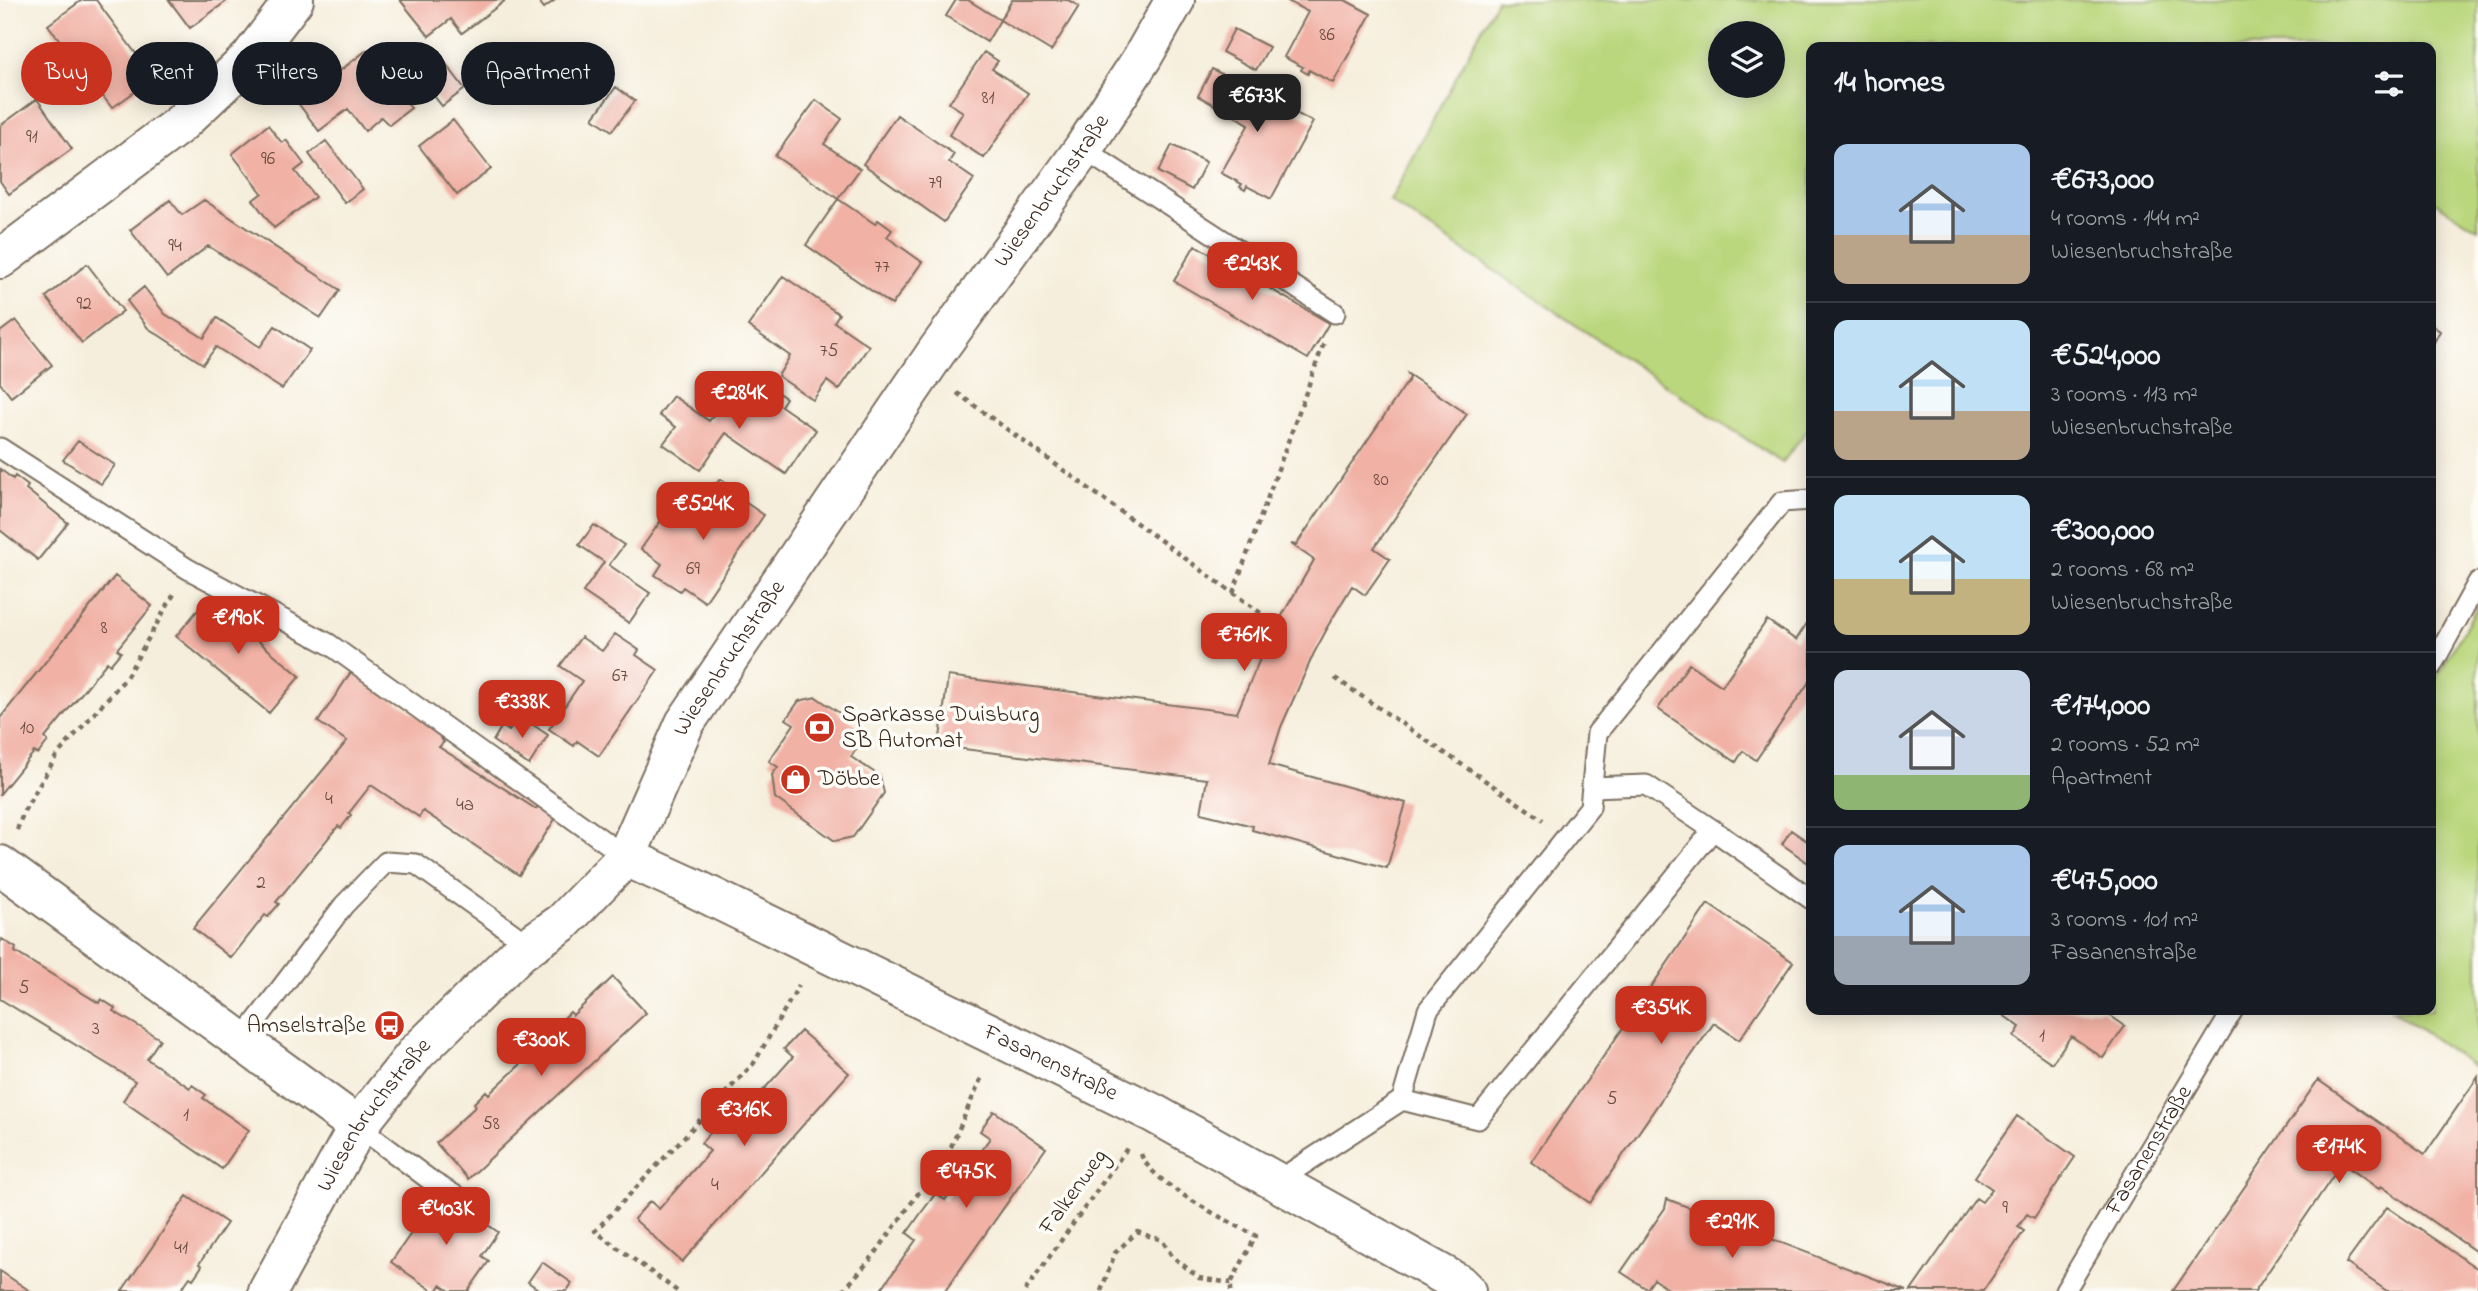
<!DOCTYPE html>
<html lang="en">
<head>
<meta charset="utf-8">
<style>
	body { margin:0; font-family:"Indie Flower",sans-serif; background:#242831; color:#f1f3f6; height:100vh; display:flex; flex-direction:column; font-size:26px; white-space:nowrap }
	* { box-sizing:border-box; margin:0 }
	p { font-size:23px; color:#9ea1a6 }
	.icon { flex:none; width:38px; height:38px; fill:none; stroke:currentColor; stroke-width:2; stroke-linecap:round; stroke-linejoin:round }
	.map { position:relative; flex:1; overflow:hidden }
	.panel { position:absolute; left:1806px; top:42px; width:630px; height:973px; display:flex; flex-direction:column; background:#171b24; border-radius:14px; box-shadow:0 4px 18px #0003 }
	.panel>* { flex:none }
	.top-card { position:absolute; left:21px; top:42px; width:665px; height:63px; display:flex; gap:14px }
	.controls { position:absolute; left:1708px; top:21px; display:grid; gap:14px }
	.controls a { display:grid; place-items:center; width:77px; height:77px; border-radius:50%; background:#171b24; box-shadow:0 4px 18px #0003; font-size:35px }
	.price { position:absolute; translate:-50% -60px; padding:0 16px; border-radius:14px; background:#c8321e; color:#fff; font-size:23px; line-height:46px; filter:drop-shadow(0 2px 4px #0008) }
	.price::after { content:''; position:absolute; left:50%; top:42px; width:21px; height:16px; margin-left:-10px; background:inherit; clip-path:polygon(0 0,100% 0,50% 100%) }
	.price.selected { background:#222; color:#fff }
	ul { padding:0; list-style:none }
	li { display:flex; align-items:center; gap:21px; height:175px; padding:0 28px }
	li+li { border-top:2px solid #363941 }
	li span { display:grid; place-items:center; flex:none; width:196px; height:140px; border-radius:14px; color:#555 }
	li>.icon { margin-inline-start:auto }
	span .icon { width:84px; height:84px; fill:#fffc; stroke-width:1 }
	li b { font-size:30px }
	h2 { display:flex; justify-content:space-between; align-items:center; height:84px; padding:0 28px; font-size:30px }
	.pill { padding:0 24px; border-radius:32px; background:#171b24; box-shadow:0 4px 18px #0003; font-size:24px; line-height:63px }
	.pill.selected { background:#c8321e; color:#fff }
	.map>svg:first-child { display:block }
</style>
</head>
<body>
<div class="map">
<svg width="2478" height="1291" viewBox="0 0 2478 1291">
	<rect width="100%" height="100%" fill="#fdfcf7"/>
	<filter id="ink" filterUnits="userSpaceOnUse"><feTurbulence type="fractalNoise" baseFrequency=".0143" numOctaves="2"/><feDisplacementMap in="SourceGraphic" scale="14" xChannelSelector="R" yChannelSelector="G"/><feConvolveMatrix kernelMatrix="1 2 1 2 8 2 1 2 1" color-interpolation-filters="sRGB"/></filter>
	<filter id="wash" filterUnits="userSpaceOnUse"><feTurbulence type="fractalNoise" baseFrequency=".00686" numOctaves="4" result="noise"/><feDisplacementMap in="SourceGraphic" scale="28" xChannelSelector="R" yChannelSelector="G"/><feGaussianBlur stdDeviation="1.57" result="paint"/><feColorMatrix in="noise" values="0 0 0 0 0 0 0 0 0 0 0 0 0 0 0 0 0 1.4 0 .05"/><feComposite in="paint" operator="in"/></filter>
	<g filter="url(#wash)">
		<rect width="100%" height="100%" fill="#f6eedc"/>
		<!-- green -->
		<path fill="#bad77d" stroke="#7a804e" stroke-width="2" fill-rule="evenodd" d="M1497,0H2478V229L2431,200V47H1811V425L1782,463L1390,201ZM1720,33H1773V86H1720Z
			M2478,605V1069L2392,1010H2431V688Z"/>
		<g id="blocks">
			<!-- building -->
			<path fill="#f1b1a5" d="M82,0H96L154,78L112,108L48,25Z
				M169,0H228L190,28Z
				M400,0H506L462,33L451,19L429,36Z
				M538,0H555L544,8Z
				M956,0H968L1000,20L987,42L946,16Z
				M1012,0H1068L1079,6L1051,51L1000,20Z
				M1286,0H1345L1371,14L1333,83L1309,70L1308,74L1301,70L1303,67L1284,57L1308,12Z
				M1234,29L1269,47L1256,70L1222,52Z
				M434,48L465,89L442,106L410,65Z
				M367,50L411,108L389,125L381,117L365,131L348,109L319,131L298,103Z
				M984,52L998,61L992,69L1028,93L984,158L949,135L963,112L949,103Z
				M1212,69L1313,122L1271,199L1247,186L1245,190L1240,187L1242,184L1221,173L1249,124L1198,96Z
				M616,87L635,101L612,131L593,118Z
				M37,99L72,149L9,194L0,181V126Z
				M816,100L842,119L824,144L860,169L838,199L875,224L878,220L892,230L887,237L922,262L892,305L806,245L838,199L775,156Z
				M897,115L954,154L949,162L974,179L944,222L863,164Z
				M453,120L491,169L457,195L419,146Z
				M268,125L282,143L286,140L304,164L295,171L315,197L274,228L253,200L262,193L232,154Z
				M326,141L363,189L345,203L309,154Z
				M1172,145L1206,162L1192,190L1158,172Z
				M170,200L182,215L204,200L340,290L321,318L208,246L167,278L130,230Z
				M1195,245L1329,323L1308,359L1174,281Z
				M87,264L123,311L82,343L46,297Z
				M783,276L839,314L834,322L869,346L839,390L827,381L813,400L778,376L790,356L748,326Z
				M144,287L165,314L204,338L217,318L260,347L275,326L310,350L282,389L216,347L203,364L148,328L127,301Z
				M16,320L52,365L11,397L0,383V332Z
				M2431,325L2440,331L2431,348Z
				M1408,374L1467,414L1374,548L1390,559L1365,595L1352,586L1326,629H1327L1314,653L1281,727L1269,765L1406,803L1387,868L1252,830L1253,826L1201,813L1207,779L939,746L948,676L1237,713L1268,640L1314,560L1291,544L1296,545L1410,378Z
				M772,389L786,398L781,406L816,430L786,474L726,433L700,470L663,444L676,427L659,415L673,396L709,421L729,396L755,414Z
				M78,441L115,465L101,484L63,460Z
				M0,469L13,479L15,476L28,486L26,489L68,523L38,560L0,530Z
				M720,479L745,495L742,500L764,515L705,602L683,587L680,591L655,575L662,564L641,549L667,512L688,527Z
				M594,525L624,545L609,565L650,593L629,623L583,592L604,562L579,545Z
				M115,576L152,606L117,649L121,652L110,665L107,662L45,738L48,741L38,754L34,752L0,794V718Z
				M207,599L244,630L247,627L260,638L258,641L300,676L269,713L176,636Z
				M1767,620L1796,640L1809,620L1811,621V679L1756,760L1743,751L1736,762L1658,709L1689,664L1722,686Z
				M615,634L639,650L636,655L658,670L599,756L577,741L574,746L549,729L582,681L560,666L581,637L602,651Z
				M351,672L444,733L440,738L444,742L439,747L536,809L541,801L559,813L519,875L423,811L419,817L371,785L349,813L351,815L341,828L338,826L276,902L279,904L268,917L265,915L231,958L193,928L347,741L318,722Z
				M816,697L857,725L860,743L851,757L880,776L884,793L853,837L835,841L775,798L772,775L778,767L769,761L794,724L786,719L799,701Z
				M520,716L548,735L529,765L493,741L502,726L509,731Z
				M1791,830L1811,844V865L1782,844Z
				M1708,904L1793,962L1739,1040L1714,1023L1590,1203L1531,1162Z
				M2,939L16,948L15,952L99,1003L101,999L115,1008L113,1011L160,1039L147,1059L190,1088L192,1085L206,1095L203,1098L249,1130L222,1169L123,1101L135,1081L0,999V943Z
				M613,977L646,1013L468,1179L436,1143L476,1106L474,1103L486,1091L489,1094L560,1027L558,1024L570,1012L573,1015Z
				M1996,1010H2102L2125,1026L2103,1058L2071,1036L2052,1063L2014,1037L2020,1027Z
				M801,1031L849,1073L682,1262L634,1219L650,1201L659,1209L710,1151L701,1143L734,1106L742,1114L793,1057L784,1049Z
				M2478,1077V1253L2381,1186L2379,1189L2342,1163L2255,1291H2173L2318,1080L2425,1154Z
				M994,1111L1046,1148L945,1291H880L916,1240L907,1233L921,1213L936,1193L945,1200L990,1138L980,1131Z
				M2017,1116L2075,1157L2034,1218L2027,1214L2018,1227L2024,1231L1983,1291H1911L1976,1198L1982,1202L1992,1189L1975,1177Z
				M440,1192L498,1232L482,1256L489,1261L468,1291H450L441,1285L437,1291H433L391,1262Z
				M187,1196L227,1223L199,1264L202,1266L193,1279L190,1277L180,1291H122Z
				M1667,1199L1907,1291H1671L1654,1279L1647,1289L1621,1272L1665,1208Z
				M2387,1207L2478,1269V1291H2387L2346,1263Z
				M542,1262L572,1283L567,1291H541L528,1282Z
				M0,1271L30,1291H0Z"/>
		</g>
	</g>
	<g filter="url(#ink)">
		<use href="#blocks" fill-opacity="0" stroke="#7c6f60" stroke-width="2"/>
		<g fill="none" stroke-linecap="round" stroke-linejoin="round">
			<defs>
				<g id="service">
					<path d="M1083,149L1335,313"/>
					<path d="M0,448L188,569L329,644L626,857"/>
					<path d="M2431,667L2478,582"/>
					<path d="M1592,787L1646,785L1713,830"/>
					<path d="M241,1041L344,905L386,862L416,864L529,945"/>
					<path d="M1402,1100L1428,1010L1590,807L1597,733L1782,502L1811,500"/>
					<path d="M358,1126L434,1183L461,1199"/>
					<path d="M1276,1182L1402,1100L1478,1119L1713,830L1811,899"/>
					<path id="s1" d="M2065,1291L2233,1010"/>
				</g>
				<g id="minor">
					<path d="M0,259L180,124L250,58L294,0"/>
					<path id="s2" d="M626,857L692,887L1153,1113L1458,1283L1466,1291"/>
					<path d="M0,865L358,1126"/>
					<path id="s3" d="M268,1291L358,1126L417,1052L520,952L563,922L626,857L685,723L937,351L1083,149L1142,58L1175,0"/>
				</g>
			</defs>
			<!-- service casing -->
			<use href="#service" stroke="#7c6f60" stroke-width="23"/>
			<!-- minor casing -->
			<use href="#minor" stroke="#7c6f60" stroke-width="42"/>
			<!-- path -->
			<path stroke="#7c6f60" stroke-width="4.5" stroke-dasharray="5 5" stroke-linecap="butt" d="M957,393L1262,614
				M1233,593L1325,340
				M1335,678L1543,820
				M17,830L24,811L57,755L125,679L174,594
				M1141,1154C1151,1184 1227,1220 1256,1236L1231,1283V1291
				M677,1291L595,1231L754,1063L799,985
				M843,1291L875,1254L950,1149L983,1074
				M1025,1291L1128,1147
				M1101,1291L1115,1253L1137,1232L1162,1240L1172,1256L1199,1278L1231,1283"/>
			<!-- service -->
			<use href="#service" stroke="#fff" stroke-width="19"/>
			<!-- minor -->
			<use href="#minor" stroke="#fff" stroke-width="38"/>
		</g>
	</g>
	<!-- icons -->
	<defs>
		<symbol id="bank-disc" viewBox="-11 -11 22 22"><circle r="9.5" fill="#c8321e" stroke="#fdfcf7"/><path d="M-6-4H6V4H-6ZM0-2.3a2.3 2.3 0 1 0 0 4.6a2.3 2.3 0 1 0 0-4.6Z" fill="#fff"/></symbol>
		<symbol id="shop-disc" viewBox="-11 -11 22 22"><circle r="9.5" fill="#c8321e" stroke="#fdfcf7"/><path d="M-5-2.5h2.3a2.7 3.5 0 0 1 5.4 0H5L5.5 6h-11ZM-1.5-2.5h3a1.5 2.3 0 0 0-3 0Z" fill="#fff"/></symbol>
		<symbol id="bus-disc" viewBox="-11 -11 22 22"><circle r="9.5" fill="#c8321e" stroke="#fdfcf7"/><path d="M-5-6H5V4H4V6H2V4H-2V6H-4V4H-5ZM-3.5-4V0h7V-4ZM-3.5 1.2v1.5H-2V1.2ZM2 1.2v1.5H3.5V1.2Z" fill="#fff"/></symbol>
	</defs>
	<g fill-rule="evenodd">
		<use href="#bank-disc" x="802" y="710" width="35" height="35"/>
		<use href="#shop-disc" x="778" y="762" width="35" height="35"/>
		<use href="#bus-disc" x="372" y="1008" width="35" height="35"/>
	</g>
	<g text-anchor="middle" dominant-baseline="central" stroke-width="7" stroke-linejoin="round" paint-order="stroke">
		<!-- number labels -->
		<g font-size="19" fill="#684c40">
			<text x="1327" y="35">86</text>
			<text x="988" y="98">81</text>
			<text x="32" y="137">91</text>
			<text x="268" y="159">96</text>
			<text x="935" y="183">79</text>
			<text x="175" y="246">94</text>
			<text x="882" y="267">77</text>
			<text x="84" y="304">92</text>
			<text x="829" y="351">75</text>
			<text x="1381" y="480">80</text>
			<text x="693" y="569">69</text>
			<text x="104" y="628">8</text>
			<text x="620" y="676">67</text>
			<text x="27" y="728">10</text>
			<text x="329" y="799">4</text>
			<text x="465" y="805">4a</text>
			<text x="261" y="883">2</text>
			<text x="24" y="988">5</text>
			<text x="96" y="1029">3</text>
			<text x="2042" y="1036">1</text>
			<text x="1612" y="1099">5</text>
			<text x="186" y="1115">1</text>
			<text x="491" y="1124">58</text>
			<text x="715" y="1185">4</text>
			<text x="2005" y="1208">9</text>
			<text x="181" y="1248">41</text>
		</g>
		<!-- street labels -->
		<g font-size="23" fill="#3b2a1e" stroke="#fdfcf7">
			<text stroke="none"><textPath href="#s3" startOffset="1362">Wiesenbruchstraße</textPath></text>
			<text stroke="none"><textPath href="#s3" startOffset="794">Wiesenbruchstraße</textPath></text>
			<text stroke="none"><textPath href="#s2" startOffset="472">Fasanenstraße</textPath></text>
			<text stroke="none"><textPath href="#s3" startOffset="206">Wiesenbruchstraße</textPath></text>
			<text stroke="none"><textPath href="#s1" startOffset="164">Fasanenstraße</textPath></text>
			<text transform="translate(1074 1192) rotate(-54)">Falkenweg</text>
		</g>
		<!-- poi labels -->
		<g font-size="23" fill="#3b2a1e" stroke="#fdfcf7" text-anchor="start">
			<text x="842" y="715">Sparkasse Duisburg<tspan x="842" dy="26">SB Automat</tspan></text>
			<text x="818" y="779">Döbbe</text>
			<text x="366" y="1026" text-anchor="end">Amselstraße</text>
		</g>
	</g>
</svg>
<div class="controls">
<a><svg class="icon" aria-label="layers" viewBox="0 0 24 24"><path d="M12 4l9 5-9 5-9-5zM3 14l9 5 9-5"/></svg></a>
</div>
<b class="price selected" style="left:1257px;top:134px">€673K</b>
<b class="price" style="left:1252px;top:302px">€243K</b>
<b class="price" style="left:739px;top:431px">€284K</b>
<b class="price" style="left:703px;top:542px">€524K</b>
<b class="price" style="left:238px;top:656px">€190K</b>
<b class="price" style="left:1244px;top:673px">€761K</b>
<b class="price" style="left:522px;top:740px">€338K</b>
<b class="price" style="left:1661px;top:1046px">€354K</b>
<b class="price" style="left:541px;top:1078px">€300K</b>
<b class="price" style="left:744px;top:1148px">€316K</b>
<b class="price" style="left:2339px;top:1185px">€174K</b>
<b class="price" style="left:966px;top:1210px">€475K</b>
<b class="price" style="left:446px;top:1247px">€403K</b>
<b class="price" style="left:1732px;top:1260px">€291K</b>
<div class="top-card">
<a class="pill selected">Buy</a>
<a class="pill">Rent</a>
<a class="pill">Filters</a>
<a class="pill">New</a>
<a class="pill">Apartment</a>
</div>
<section class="panel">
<h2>14 homes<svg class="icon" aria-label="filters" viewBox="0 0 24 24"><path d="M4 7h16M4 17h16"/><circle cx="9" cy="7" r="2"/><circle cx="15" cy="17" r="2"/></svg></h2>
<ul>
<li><span style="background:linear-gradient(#a9c7e8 65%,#b9a48a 0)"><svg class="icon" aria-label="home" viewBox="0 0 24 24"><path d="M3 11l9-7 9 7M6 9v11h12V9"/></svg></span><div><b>€673,000</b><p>4 rooms · 144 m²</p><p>Wiesenbruchstraße</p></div></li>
<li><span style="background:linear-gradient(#bfe0f5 65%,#b9a48a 0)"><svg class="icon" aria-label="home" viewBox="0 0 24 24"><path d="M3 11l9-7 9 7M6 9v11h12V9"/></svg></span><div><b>€524,000</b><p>3 rooms · 113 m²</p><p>Wiesenbruchstraße</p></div></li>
<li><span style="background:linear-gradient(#bfe0f5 60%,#c2b280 0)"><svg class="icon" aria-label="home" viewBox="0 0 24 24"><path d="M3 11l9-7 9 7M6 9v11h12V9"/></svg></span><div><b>€300,000</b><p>2 rooms · 68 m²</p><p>Wiesenbruchstraße</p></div></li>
<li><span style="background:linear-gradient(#c9d6e8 75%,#8fb573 0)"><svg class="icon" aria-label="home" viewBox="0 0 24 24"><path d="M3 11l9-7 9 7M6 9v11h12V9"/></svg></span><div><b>€174,000</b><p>2 rooms · 52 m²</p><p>Apartment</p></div></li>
<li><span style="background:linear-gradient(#a9c7e8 65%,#9aa5b1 0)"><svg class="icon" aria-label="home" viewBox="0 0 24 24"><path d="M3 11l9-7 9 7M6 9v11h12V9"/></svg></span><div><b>€475,000</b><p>3 rooms · 101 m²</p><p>Fasanenstraße</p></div></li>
</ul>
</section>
</div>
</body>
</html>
